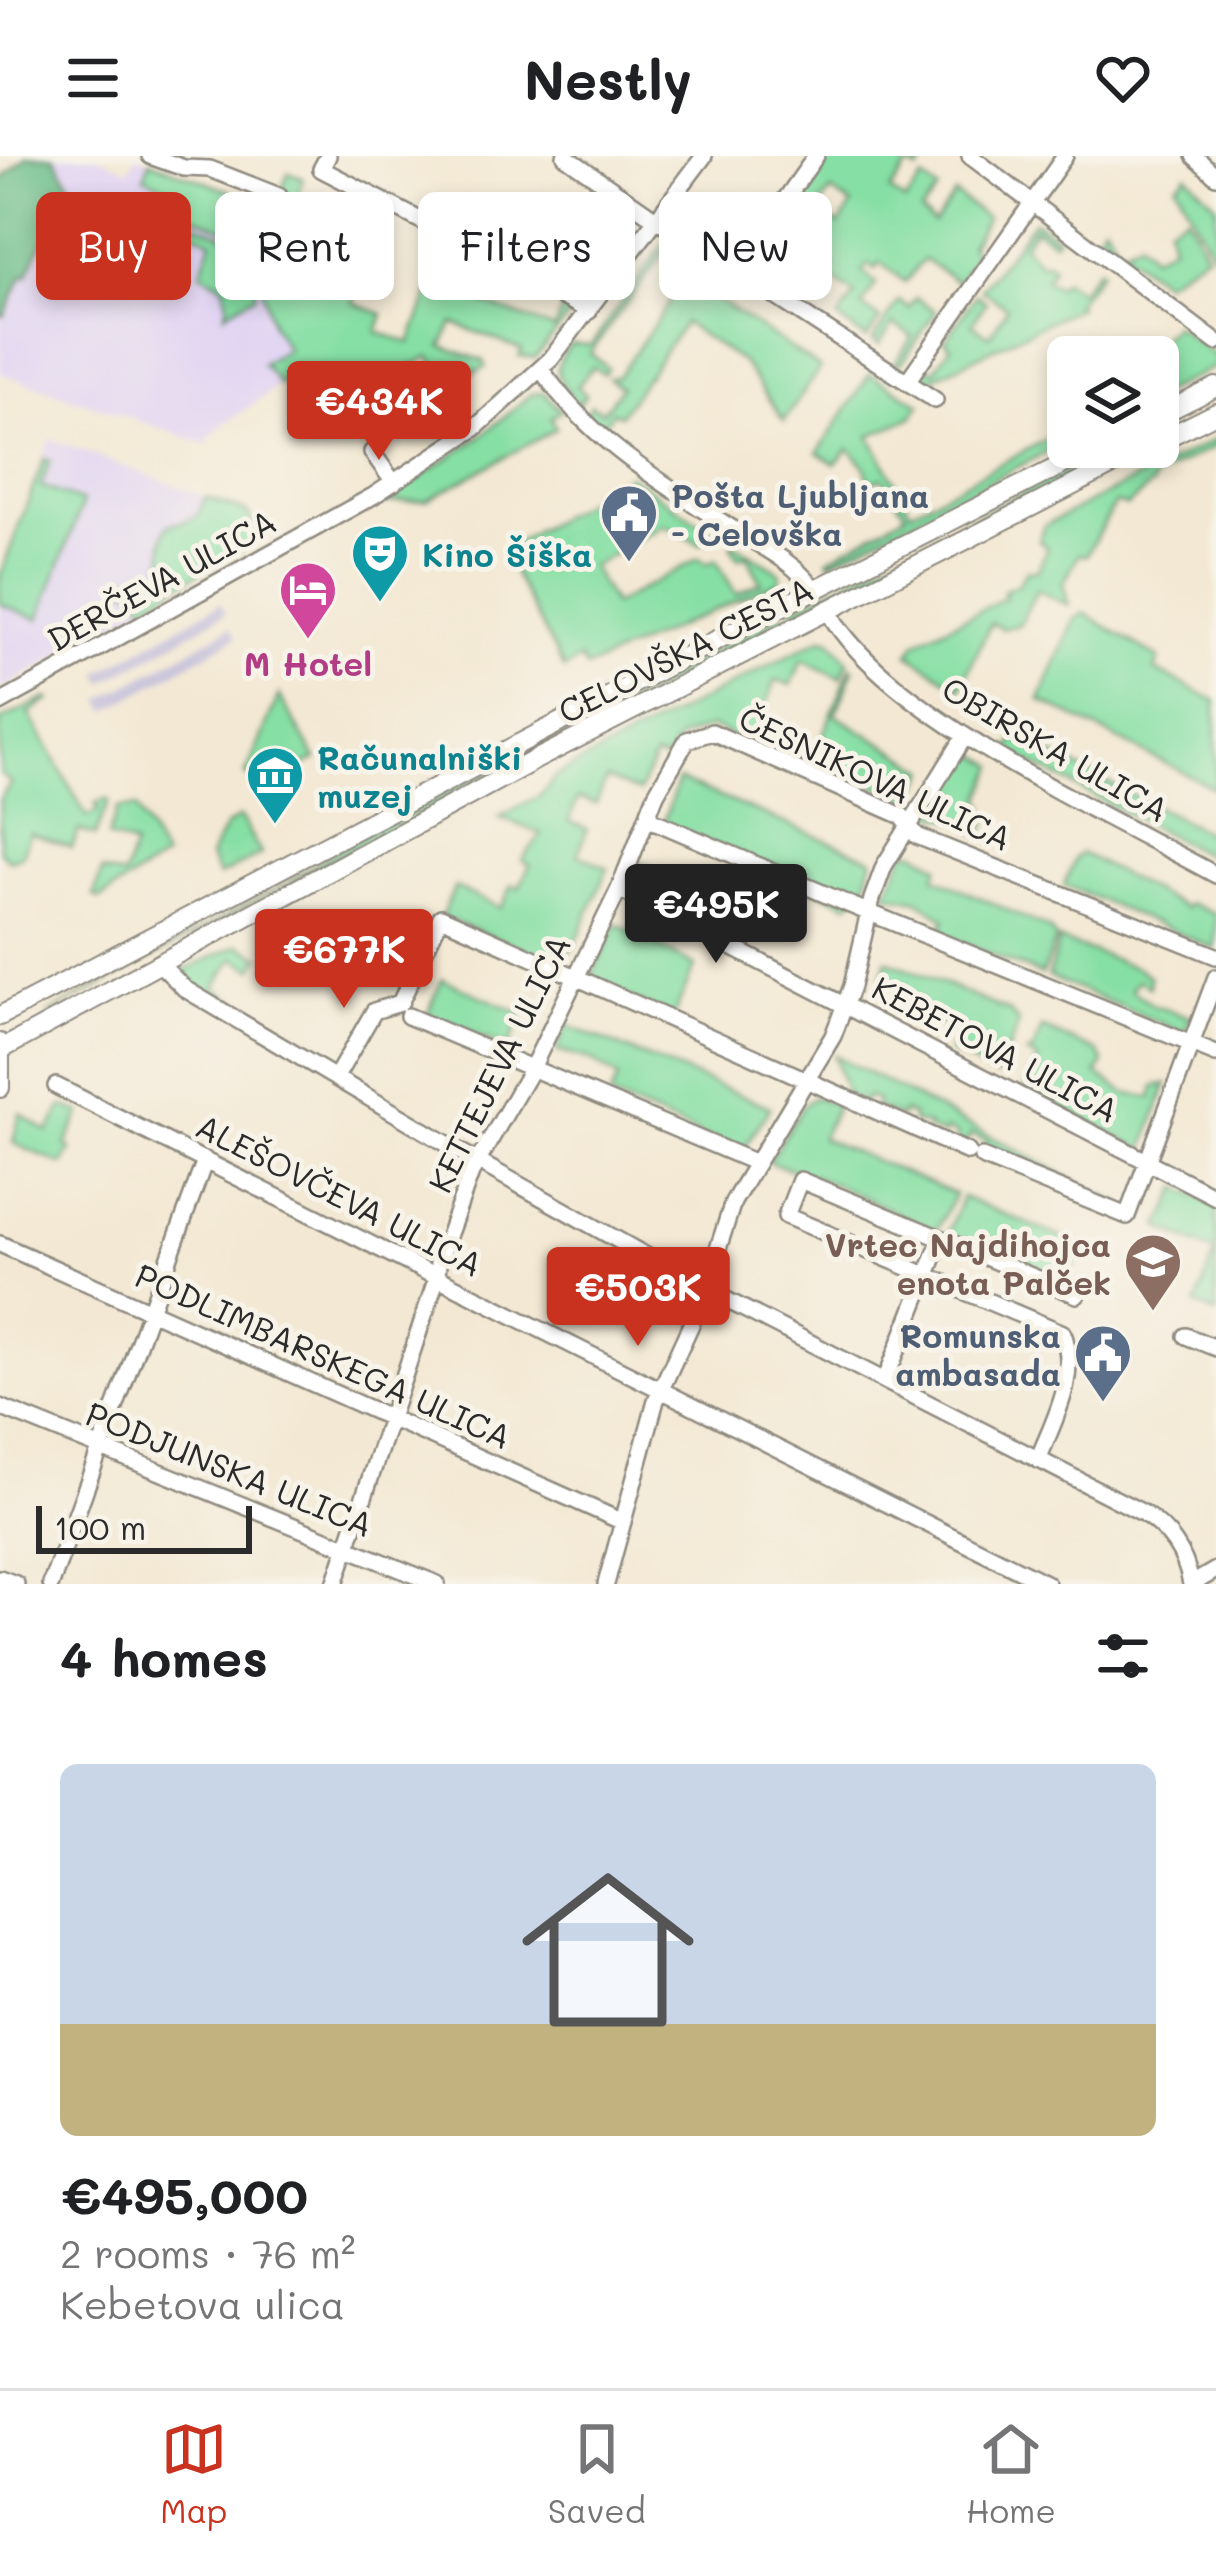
<!DOCTYPE html>
<html lang="en">
<head>
<meta charset="utf-8">
<style>
	body { margin:0; font-family:Mali,sans-serif; background:#f2f2f2; color:#202124; height:100vh; display:flex; flex-direction:column; font-size:45px; white-space:nowrap }
	* { box-sizing:border-box; margin:0 }
	p { font-size:39px; color:#757577 }
	.icon { flex:none; width:66px; height:66px; fill:none; stroke:currentColor; stroke-width:2; stroke-linecap:round; stroke-linejoin:round }
	.map { position:relative; height:1428px; overflow:hidden }
	.details { display:flex; flex-direction:column; background:#fff; flex:1 }
	.details>* { flex:none }
	.hud { position:absolute; left:36px; top:36px; width:1146px; height:108px; display:flex; gap:24px }
	.tools { position:absolute; left:1047px; top:180px; display:grid; gap:24px }
	.tools a { display:grid; place-items:center; width:132px; height:132px; border-radius:18px; background:#fff; box-shadow:0 6px 18px #0003; font-size:60px }
	.scale { position:absolute; left:36px; bottom:30px; width:216px; box-sizing:border-box; padding-left:12px; border:6px solid #2b2b2b; border-top:0; font-size:33px; line-height:42px; white-space:nowrap; color:#2b2b2b; -webkit-text-stroke:9px #f7f3e8; paint-order:stroke }
	.price { position:absolute; translate:-50% -102px; padding:0 27px; border-radius:12px; background:#c8321e; color:#fff; font-size:39px; line-height:78px; filter:drop-shadow(0 3px 6px #0008) }
	.price::after { content:''; position:absolute; left:50%; top:72px; width:36px; height:27px; margin-left:-18px; background:inherit; clip-path:polygon(0 0,100% 0,50% 100%) }
	.price.on { background:#222; color:#fff }
	ul { padding:0; list-style:none }
	li { display:grid; align-content:center; gap:24px; height:636px; padding:0 60px }
	li+li { border-top:3px solid #e0e0e0 }
	li span { display:grid; place-items:center; height:372px; border-radius:18px; color:#555 }
	li>.icon { margin-inline-start:auto }
	span .icon { width:216px; height:216px; fill:#fffc; stroke-width:1 }
	li b { font-size:51px }
	h2 { display:flex; justify-content:space-between; align-items:center; height:144px; padding:0 60px; font-size:51px }
	.pill { padding:0 42px; border-radius:18px; background:#fff; box-shadow:0 6px 18px #0003; font-size:42px; line-height:108px }
	.pill.on { background:#c8321e; color:#fff }
	header { display:flex; justify-content:space-between; align-items:center; height:156px; padding:0 60px; background:#fff; font-size:54px; font-weight:700 }
	.tabs { display:flex; justify-content:space-around; align-items:center; height:168px; border-top:3px solid #e0e0e0; background:#fff; font-size:33px; color:#757577 }
	.tabs a { display:grid; justify-items:center; gap:6px }
	.tabs .on { color:#c8321e }
	.map>svg:first-child { display:block }
</style>
</head>
<body>
<header><svg class="icon" aria-label="menu" viewBox="0 0 24 24"><path d="M4 6h16M4 12h16M4 18h16"/></svg>Nestly<svg class="icon" aria-label="heart" viewBox="0 0 24 24"><path d="M12 20l-8-8c-3-5 5-10 8-4 3-6 11-1 8 4z"/></svg></header>
<div class="map">
<svg width="1216" height="1428" viewBox="0 0 1216 1428">
	<rect width="100%" height="100%" fill="#f7f3e8"/>
	<filter id="ink" filterUnits="userSpaceOnUse"><feTurbulence type="fractalNoise" baseFrequency=".00833" numOctaves="2"/><feDisplacementMap in="SourceGraphic" scale="24" xChannelSelector="R" yChannelSelector="G"/><feConvolveMatrix kernelMatrix="1 2 1 2 8 2 1 2 1" color-interpolation-filters="sRGB"/></filter>
	<filter id="wash" filterUnits="userSpaceOnUse"><feTurbulence type="fractalNoise" baseFrequency=".004" numOctaves="4" result="noise"/><feDisplacementMap in="SourceGraphic" scale="48" xChannelSelector="R" yChannelSelector="G"/><feGaussianBlur stdDeviation="2.7" result="paint"/><feColorMatrix in="noise" values="0 0 0 0 0 0 0 0 0 0 0 0 0 0 0 0 0 1.4 0 .05"/><feComposite in="paint" operator="in"/></filter>
	<g filter="url(#wash)">
		<rect width="100%" height="100%" fill="#f3e8d3"/>
		<!-- built -->
		<path fill="#e1d4f3" d="M27,0H96L129,14L136,0L279,53L374,186L280,229L217,273L206,288L0,217V25Z
			M50,283L247,356L262,381L0,534V416Z"/>
		<!-- industrial -->
		<path fill="#c5c0da" d="M220,447L226,457L104,527L99,517Z
			M231,471L237,481L107,555L101,544Z"/>
		<!-- green -->
		<path fill="#86dfa4" stroke="#588568" stroke-width="3" d="M825,0H930L918,15L909,9L890,35L905,46L923,23L938,34L921,56L934,67L955,38L987,62L970,90L976,98L958,126L924,103L905,126L880,107L875,113L868,108L863,115L876,128L862,150L880,163L866,183L838,163L855,139L828,120L834,109L813,97L826,76L813,67L821,56L839,69L852,49L831,35L809,65H799L786,54Z
			M150,5L275,52L288,17L303,22L296,54L328,67L322,82L353,94L372,48L386,54L353,147L383,158L377,176L410,187L433,128L554,173L563,150L574,154L535,202L519,200L522,194L453,167L442,190L484,205L486,211L447,228L430,200L368,235L360,221L334,235L339,246L318,258L312,246L326,233L315,214L280,229L262,208L287,193L272,169L250,84L179,54L185,39L144,21Z
			M1187,18L1216,48V94L1212,96L1176,28Z
			M1187,59L1206,97L1163,126L1098,78L1104,68L1120,95L1139,85L1152,100L1172,89L1168,70Z
			M177,60L246,88L256,138L225,157L228,147L224,130L201,117L212,85L175,67Z
			M1034,65L1057,81L1053,85L1035,72L1023,89L1040,108L1047,106L1053,111L1045,123L1057,131L1064,124L1079,135L1097,113L1101,115L1075,148L1078,151L923,227L919,220L926,211L934,215L951,190L945,185L976,139L986,146L972,168L990,180L1007,151L981,133Z
			M668,82L691,98L684,107L665,95L590,197L608,212L604,218L592,211L577,231L586,238L578,250C559,221 547,217 571,188L591,189Z
			M686,123L820,212L784,265L743,207L684,167L620,259L613,256L600,274L585,258L591,249L603,256L621,231L609,222L618,220Z
			M916,142L936,155L901,208L895,207L912,180L893,168L879,189L873,184L899,145L909,152Z
			M1174,169L1216,200V210L1158,239V201H1143Z
			M870,218L920,248L912,261L870,280L911,355L1068,272V285L830,406L828,403L906,358L882,322L870,326L864,309L849,293L835,308L818,296Z
			M543,236L561,254L551,262L556,273L427,344L383,347L485,277L533,237Z
			M1216,283V290L1154,321L1153,328L1127,350L1115,347L1086,400L1079,398L1063,428L1069,450L1037,434L1019,469L1003,473L991,467L960,532L909,498L916,486L1006,441L1003,435L1017,429L1026,415L1038,414L1047,392L1039,385L1045,369Z
			M1114,291H1130L796,461L792,453Z
			M44,303L50,305L41,330L83,346L39,463L0,448V420Z
			M629,319L715,378L700,388L664,369L591,411L613,449L699,402L706,408L716,404L736,438L761,426L747,399L738,402L731,390L734,388L780,416L781,424L586,512L581,503L564,513L502,395Z
			M205,341L247,356L262,381L144,449L136,435L123,431L127,421L143,425L159,417C169,402 158,383 168,369C193,364 198,366 205,341Z
			M1084,457L1159,503L1155,514L1216,545V633L1040,544L1075,463Z
			M783,458L787,465L321,709L46,859L278,732L365,677Z
			M822,482L831,484L848,505L841,522L802,504L791,529L776,524L762,560L777,566L769,586L800,599L797,607L711,571L680,582L665,604L655,601L639,636L606,623L596,648L578,642L569,665L587,673L578,698L608,712L574,791L558,806L441,761L455,731L501,752L512,729L519,732L530,709L522,705L541,678L499,661L541,639L556,620L574,610Z
			M851,511L854,513L835,559L928,614L911,644L812,605Z
			M279,539L316,603L262,632L246,618Z
			M47,542L50,544L29,557L87,661L98,655L95,648L105,643L109,645L95,680L79,674L72,692L30,677L22,699L10,704L0,696V643L11,627L0,618V565Z
			M1017,581L1216,681V704L1008,595Z
			M976,597L996,610L982,641L988,661L982,681L959,665L930,657L965,602Z
			M678,624L873,703L864,735L848,748L663,668Z
			M118,652H136L164,702L100,743L94,740L102,715L124,721L134,690L108,681Z
			M240,661L261,698L219,720L209,701L226,670Z
			M906,695L916,696L939,710L935,721L1049,773L1056,782L1042,819L939,778L945,763L918,744L886,738Z
			M1081,697L1185,752L1189,747L1216,759L1215,793L1064,729L1075,702Z
			M638,706L711,738L706,766L631,729Z
			M617,768L695,810L673,861L589,825Z
			M1059,784L1138,812L1150,821L1149,831L1138,824L1131,834L1154,850L1191,861L1185,877L1048,821Z
			M239,789L261,801L253,813L234,802L215,831L235,845L234,850L185,825L186,813Z
			M887,804L1010,856L1019,867L998,920L949,896L962,872L952,868L950,872L916,855L920,844L882,822Z
			M442,823L522,858L508,892L427,859Z
			M566,869L770,951L742,996L610,941L618,922L590,904L557,895Z
			M1042,872L1098,896L1104,907L1097,918L1125,937L1152,942L1155,930L1167,928L1144,993L1023,934L1038,904L1027,898L1033,895Z
			M834,899L1122,1049L1054,1026L1055,1020L1045,1016L1042,1021L1029,1011L1014,1009L1016,1003L1005,998L1003,1004L983,996L987,985L971,978L965,989L956,984L957,978L946,974L944,979L927,973L928,969L912,966L913,960L903,956L900,961L876,951L877,944L867,941L864,946L846,938Z
			M815,941L837,949L821,982L955,1038L936,1075L830,1026L768,1006L803,949Z
			M63,950L81,957L66,989L71,993L63,1009L13,987L20,957L48,976Z
			M1179,1031L1216,1051V1158L1196,1149L1215,1097L1160,1071Z
			M962,1041L1083,1090L1067,1130L947,1079Z"/>
		<!-- forest -->
		<path fill="#6cbe8a" stroke="#4c745a" stroke-width="3" d="M27,0H54L70,27L27,120L23,119L4,160L0,158V25Z"/>
	</g>
	<g filter="url(#ink)">
		<g fill="none" stroke-linecap="round" stroke-linejoin="round">
			<defs>
				<path id="minor" d="M150,0L184,12L210,13L279,40
					M328,0L321,13L445,77L467,97L531,124L589,155
					M565,0L647,57L935,244
					M970,0L1216,186
					M1194,0L1216,20
					M768,68L816,0
					M541,213C588,282 656,323 725,368C756,388 792,403 814,433
					M908,224L1065,0
					M372,296L394,327
					M827,453C883,558 1110,660 1216,719
					M0,547L373,340L474,273L551,203L704,0
					M647,662L848,748L1216,898
					M619,733L1216,1041
					M160,808L185,833L459,995L705,1133L1143,1357C1170,1375 1185,1396 1191,1428
					M408,860L754,1006
					M336,921L374,855L400,847L441,761L968,996
					M56,930L1047,1428
					M982,1001L1127,1060L1216,821
					M0,1088L623,1366
					M1186,1180L1216,1192
					M885,1225L941,1083
					M0,1251L437,1428
					M1038,1304C1054,1263 1079,1221 1063,1177L786,1060L800,1024L1077,1139
					M0,1422L16,1428
					M51,1428L205,1004
					M335,1428L437,1121L438,1108L471,1017L532,912L619,733L656,638L687,584L712,576L902,660L917,680L1216,800
					M606,1428L656,1244L700,1149L733,1046L833,880L852,830L872,743L884,710L965,580
					M1192,1428L1216,1414"/>
				<path id="major" d="M1158,260L1216,231
					M1158,286L1216,257
					M0,860L753,465L1097,291
					M0,887V932
					M0,894L535,604L1148,291"/>
			</defs>
			<!-- minor casing -->
			<use href="#minor" stroke="#8f8a7f" stroke-width="20"/>
			<!-- major casing -->
			<use href="#major" stroke="#8f8a7f" stroke-width="22"/>
			<!-- minor -->
			<use href="#minor" stroke="#fff" stroke-width="15"/>
			<!-- major -->
			<use href="#major" stroke="#fff" stroke-width="18"/>
		</g>
	</g>
	<!-- icons -->
	<defs>
		<symbol id="civic-pin" viewBox="-11 -11 22 30"><path d="M0 17L-7.5 6A9.5 9.5 0 1 1 7.5 6Z" fill="#5c6f8a" stroke="#f7f3e8"/><path d="M-.6-6.5H3V-4.5H.6V-3L4-1V1h2V6H-6V1h2V-1L-.6-3ZM-1.2 2.5V6h2.4V2.5Z" fill="#fff"/></symbol>
		<symbol id="theatre-pin" viewBox="-11 -11 22 30"><path d="M0 17L-7.5 6A9.5 9.5 0 1 1 7.5 6Z" fill="#0f9aa8" stroke="#f7f3e8"/><path d="M-5-5.5Q0-4 5-5.5V0Q5 5 0 6Q-5 5-5 0ZM-3.3-2.5H-1v1.5H-3.3ZM1-2.5H3.3v1.5H1ZM-2.8 1Q0 5.5 2.8 1Z" fill="#fff"/></symbol>
		<symbol id="hotel-pin" viewBox="-11 -11 22 30"><path d="M0 17L-7.5 6A9.5 9.5 0 1 1 7.5 6Z" fill="#d1479c" stroke="#f7f3e8"/><path d="M-6-4.5h1.5V1H6V5H4.5V3h-9V5H-6ZM-4 0a1.8 1.8 0 1 1 3.6 0ZM.5 0V-2.5h3Q6-2.5 6 0Z" fill="#fff"/></symbol>
		<symbol id="museum-pin" viewBox="-11 -11 22 30"><path d="M0 17L-7.5 6A9.5 9.5 0 1 1 7.5 6Z" fill="#0f9aa8" stroke="#f7f3e8"/><path d="M0-6L6-3V-2H-6V-3ZM-5-1h2V3h-2ZM-1-1h2V3h-2ZM3-1h2V3H3ZM-6 4H6V6H-6Z" fill="#fff"/></symbol>
		<symbol id="school-pin" viewBox="-11 -11 22 30"><path d="M0 17L-7.5 6A9.5 9.5 0 1 1 7.5 6Z" fill="#8d6e63" stroke="#f7f3e8"/><path d="M0-5L7-2L0 1L-7-2ZM-4 1L0 2.5L4 1V4Q0 6-4 4Z" fill="#fff"/></symbol>
	</defs>
	<g fill-rule="evenodd">
		<use href="#civic-pin" x="596" y="324" width="66" height="90"/>
		<use href="#theatre-pin" x="347" y="364" width="66" height="90"/>
		<use href="#hotel-pin" x="275" y="401" width="66" height="90"/>
		<use href="#museum-pin" x="242" y="586" width="66" height="90"/>
		<use href="#school-pin" x="1120" y="1073" width="66" height="90"/>
		<use href="#civic-pin" x="1070" y="1164" width="66" height="90"/>
	</g>
	<g text-anchor="middle" dominant-baseline="central" stroke-width="10" stroke-linejoin="round" paint-order="stroke">
		<!-- service labels -->
		<g font-size="33" font-weight="bold" fill="#4e5e75" stroke="#f7f3e8" text-anchor="start">
			<text x="671" y="338">Pošta Ljubljana<tspan x="671" dy="38">- Celovška</tspan></text>
			<text x="1061" y="1178" text-anchor="end">Romunska<tspan x="1061" dy="38">ambasada</tspan></text>
		</g>
		<!-- culture labels -->
		<g font-size="33" font-weight="bold" fill="#0d838f" stroke="#f7f3e8" text-anchor="start">
			<text x="422" y="397">Kino Šiška</text>
			<text x="317" y="600">Računalniški<tspan x="317" dy="38">muzej</tspan></text>
		</g>
		<!-- street labels -->
		<g font-size="33" fill="#2b2b2b" stroke="#f7f3e8">
			<text transform="translate(161 423) rotate(-29)">DERČEVA ULICA</text>
			<text transform="translate(685 493) rotate(-27)">CELOVŠKA CESTA</text>
			<text transform="translate(1056 592) rotate(30)">OBIRSKA ULICA</text>
			<text transform="translate(876 621) rotate(25)">ČESNIKOVA ULICA</text>
			<text transform="translate(996 892) rotate(28)">KEBETOVA ULICA</text>
			<text transform="translate(498 907) rotate(-64)">KETTEJEVA ULICA</text>
			<text transform="translate(340 1038) rotate(27)">ALEŠOVČEVA ULICA</text>
			<text transform="translate(324 1199) rotate(24)">PODLIMBARSKEGA ULICA</text>
			<text transform="translate(230 1312) rotate(22)">PODJUNSKA ULICA</text>
		</g>
		<!-- hotel labels -->
		<g font-size="33" font-weight="bold" fill="#b23c85" stroke="#f7f3e8">
			<text x="308" y="506">M Hotel</text>
		</g>
		<!-- education labels -->
		<g font-size="33" font-weight="bold" fill="#785e54" stroke="#f7f3e8" text-anchor="end">
			<text x="1111" y="1087">Vrtec Najdihojca<tspan x="1111" dy="38">enota Palček</tspan></text>
		</g>
	</g>
</svg>
<div class="tools">
<a><svg class="icon" aria-label="layers" viewBox="0 0 24 24"><path d="M12 4l9 5-9 5-9-5zM3 14l9 5 9-5"/></svg></a>
</div>
<div class="scale">100 m</div>
<b class="price" style="left:379px;top:307px">€434K</b>
<b class="price on" style="left:716px;top:810px">€495K</b>
<b class="price" style="left:344px;top:855px">€677K</b>
<b class="price" style="left:638px;top:1193px">€503K</b>
<div class="hud">
<a class="pill on">Buy</a>
<a class="pill">Rent</a>
<a class="pill">Filters</a>
<a class="pill">New</a>
</div>
</div>
<section class="details">
<h2>4 homes<svg class="icon" aria-label="filters" viewBox="0 0 24 24"><path d="M4 7h16M4 17h16"/><circle cx="9" cy="7" r="2"/><circle cx="15" cy="17" r="2"/></svg></h2>
<ul>
<li><span style="background:linear-gradient(#c9d6e8 70%,#c2b280 0)"><svg class="icon" aria-label="home" viewBox="0 0 24 24"><path d="M3 11l9-7 9 7M6 9v11h12V9"/></svg></span><div><b>€495,000</b><p>2 rooms · 76 m²</p><p>Kebetova ulica</p></div></li>
</ul>
</section>
<nav class="tabs">
<a class="on"><svg class="icon" aria-label="map" viewBox="0 0 24 24"><path d="M3 6l6-2 6 2 6-2v14l-6 2-6-2-6 2zM9 4v14M15 6v14"/></svg>Map</a>
<a><svg class="icon" aria-label="saved" viewBox="0 0 24 24"><path d="M7 4h10v16l-5-4-5 4z"/></svg>Saved</a>
<a><svg class="icon" aria-label="home" viewBox="0 0 24 24"><path d="M3 11l9-7 9 7M6 9v11h12V9"/></svg>Home</a>
</nav>
</body>
</html>
